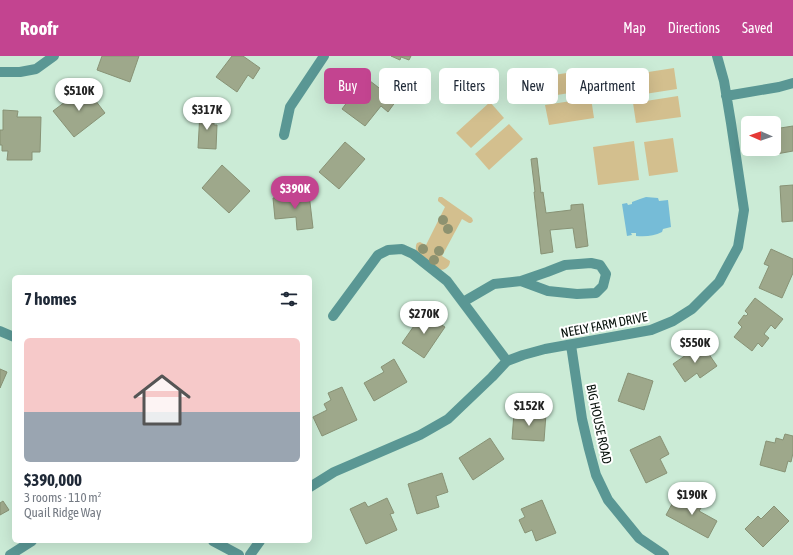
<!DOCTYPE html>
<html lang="en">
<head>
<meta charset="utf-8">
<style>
	body { margin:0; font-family:"Asap Condensed",sans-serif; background:#f2f2f3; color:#1f2937; height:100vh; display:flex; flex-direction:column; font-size:15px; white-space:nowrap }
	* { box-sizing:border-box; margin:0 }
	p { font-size:13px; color:#747a83 }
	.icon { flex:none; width:22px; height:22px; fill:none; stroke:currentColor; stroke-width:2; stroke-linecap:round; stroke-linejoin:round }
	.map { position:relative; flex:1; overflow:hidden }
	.panel { position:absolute; left:12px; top:219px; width:300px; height:268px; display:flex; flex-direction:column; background:#fff; border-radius:6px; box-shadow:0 4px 16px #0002 }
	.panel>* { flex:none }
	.guide { position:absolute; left:324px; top:12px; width:380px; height:36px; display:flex; gap:8px }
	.needle { width:26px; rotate:272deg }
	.controls { position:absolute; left:741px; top:60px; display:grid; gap:8px }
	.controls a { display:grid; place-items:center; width:40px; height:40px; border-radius:6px; background:#fff; box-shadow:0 4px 16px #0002; font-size:20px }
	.price { position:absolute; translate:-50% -34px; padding:0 9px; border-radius:14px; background:#fff; color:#222; font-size:13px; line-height:26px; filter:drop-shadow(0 1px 2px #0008) }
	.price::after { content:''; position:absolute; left:50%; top:24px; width:12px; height:9px; margin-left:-6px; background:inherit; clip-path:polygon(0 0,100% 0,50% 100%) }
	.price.selected { background:#c34490; color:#fff }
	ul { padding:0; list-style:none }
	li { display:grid; align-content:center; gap:8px; height:212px; padding:0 12px }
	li+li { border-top:1px solid #e0e1e3 }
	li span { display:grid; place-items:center; height:124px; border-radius:6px; color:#555 }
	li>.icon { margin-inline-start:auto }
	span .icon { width:72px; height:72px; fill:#fffc; stroke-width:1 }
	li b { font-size:17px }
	h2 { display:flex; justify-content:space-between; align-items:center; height:48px; padding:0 12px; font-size:17px }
	.tag { padding:0 14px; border-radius:6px; background:#fff; box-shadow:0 4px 16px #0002; font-size:14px; line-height:36px }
	.tag.selected { background:#c34490; color:#fff }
	header { display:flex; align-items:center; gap:24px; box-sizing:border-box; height:56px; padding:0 20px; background:#c34490; color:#fff }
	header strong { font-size:19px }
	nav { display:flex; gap:22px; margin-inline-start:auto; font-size:14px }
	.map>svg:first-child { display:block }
</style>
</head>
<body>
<header>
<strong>Roofr</strong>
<nav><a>Map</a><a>Directions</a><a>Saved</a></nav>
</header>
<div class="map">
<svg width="793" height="499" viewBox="0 0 793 499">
	<rect width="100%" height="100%" fill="#cbebd6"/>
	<!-- green -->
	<path fill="#d3bf8e" d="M674,12L677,33L632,40L629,19Z
		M586,14L589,34L544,41L541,21Z
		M678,40L681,61L636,67L633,47Z
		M591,42L594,62L549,69L545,49Z
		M490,46L504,62L471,92L456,77Z
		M509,68L523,83L489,114L475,98Z
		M673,82L678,116L649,120L644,86Z
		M634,85L639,124L598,129L593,91Z
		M439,141H442L472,162L473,165L471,167H469L462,163L442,200L450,205C450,211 445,214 440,214L417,197C416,193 415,190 417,187L420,186L426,189L445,151L438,145V143Z"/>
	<!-- water -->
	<path fill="#76bcd7" d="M646,141L658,142L659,145L668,144L671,171L663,173L662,176C654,180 646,181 636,180V177H631L632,179L627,180L622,148L627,147L628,149L632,148V146L640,143Z"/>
	<!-- building -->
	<path fill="#9ea88b" stroke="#889275" d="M102,0H139L130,26L97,14Z
		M232,0H243L260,12L253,23L248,19L237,36L216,21Z
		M391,0H411L409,4L401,1L400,4Z
		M361,18L396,45L388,56L381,50L365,70L342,53L357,33L352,29Z
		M85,31L105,57L74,81L53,55Z
		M3,54L18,55L17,61H41L40,96H32V104H7L8,95H2V89H0V74H3Z
		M200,56L214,57V69H217L216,93L198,92Z
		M793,70V95L771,99L770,93H774V73Z
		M345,86L365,103L339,133L319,116Z
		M537,102L541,137L543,136L546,157L571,154V149L583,148L588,190L576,192L573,172L550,174L553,196L541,198L534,136H535L531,103Z
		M222,109L250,135L229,157L202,132Z
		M793,129V165L782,166L780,130Z
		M309,138L313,172L297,174L296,161L275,163L273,142Z
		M771,193L793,203V217L782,242L759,232L769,210L764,208Z
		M755,242L783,263L775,273L771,269L764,278L769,282L762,291L758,287L752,295L734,281L742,271L738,267L744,259L746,260L748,258L745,255Z
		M423,257L445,271L424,302L402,287Z
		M702,288L717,310L700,322L697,317L685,326L673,308Z
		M394,303L407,326L374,345L364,327L384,316L381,311Z
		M0,313L7,316L0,332Z
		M628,317L653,325L644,354L618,345Z
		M342,331L357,364L322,380L313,361L327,354L324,348L331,344L328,337Z
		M514,357L537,359V357L546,358L544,385L512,383Z
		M785,378L793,380V397L791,406L788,405L785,416L760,409L766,385L775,387L776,382L783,384Z
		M660,380L669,398L660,403L667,417L646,427L630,394Z
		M490,382L504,403L473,424L459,402Z
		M442,417L448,436L436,440L439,451L417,458L408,428Z
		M677,439L690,447L692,443L703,449L699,455L717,465L708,482L666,459Z
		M387,442L394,457L390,458L397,474L366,488L350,453L365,446L368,451Z
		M542,444L556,477L536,485L532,474L525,477L519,464L525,461L521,453Z
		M3,445L9,454L0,459V447Z
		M774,450L789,465L763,491L745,473L758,460L761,463Z"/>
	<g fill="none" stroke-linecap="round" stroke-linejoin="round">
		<!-- minor -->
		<path stroke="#5a9794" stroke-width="10" d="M0,16H20L36,13L54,0
			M726,40L779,31L793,27
			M284,79L290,51L324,0
			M463,246L494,228L521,225L547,216L565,209L591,207L600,209L606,218L603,230L596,237L577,238L548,235L521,225
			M333,260L378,199L388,194L402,193L413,198L447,225L507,305
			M0,275L14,281
			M571,289L582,363L589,393L596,419L608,444L639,482L664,499
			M310,431L334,416L420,379L448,363L492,321L507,305L523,299L545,293L651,274L673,265L692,253L719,226L738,191L744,154L731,67L724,25L717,0
			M213,485L239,499
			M10,499L32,485
			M250,499L260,485"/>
	</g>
	<!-- trees -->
	<g fill="#8d9270">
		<circle cx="443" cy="164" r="5"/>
		<circle cx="448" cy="173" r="5"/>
		<circle cx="423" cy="193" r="5"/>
		<circle cx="439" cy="195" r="5"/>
		<circle cx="434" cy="204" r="5"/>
	</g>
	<g text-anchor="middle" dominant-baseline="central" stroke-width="4" stroke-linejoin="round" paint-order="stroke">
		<!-- street labels -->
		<g font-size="13" fill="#06100a" stroke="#fff">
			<text transform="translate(604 269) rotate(-11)">NEELY FARM DRIVE</text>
			<text transform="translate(599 368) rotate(78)">BIG HOUSE ROAD</text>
		</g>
	</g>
</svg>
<div class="controls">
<a><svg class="needle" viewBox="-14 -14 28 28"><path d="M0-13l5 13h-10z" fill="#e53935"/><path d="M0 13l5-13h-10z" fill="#747a83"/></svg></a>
</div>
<b class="price" style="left:79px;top:56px">$510K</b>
<b class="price" style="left:207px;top:75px">$317K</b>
<b class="price selected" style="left:295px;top:154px">$390K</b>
<b class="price" style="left:424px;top:279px">$270K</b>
<b class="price" style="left:695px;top:308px">$550K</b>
<b class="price" style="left:529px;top:371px">$152K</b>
<b class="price" style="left:692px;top:460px">$190K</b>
<div class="guide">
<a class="tag selected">Buy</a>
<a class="tag">Rent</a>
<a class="tag">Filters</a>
<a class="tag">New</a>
<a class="tag">Apartment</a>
</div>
<section class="panel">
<h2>7 homes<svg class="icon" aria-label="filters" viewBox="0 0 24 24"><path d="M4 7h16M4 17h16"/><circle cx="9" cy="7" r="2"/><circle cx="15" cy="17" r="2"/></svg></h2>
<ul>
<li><span style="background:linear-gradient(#f6c9c9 60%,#9aa5b1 0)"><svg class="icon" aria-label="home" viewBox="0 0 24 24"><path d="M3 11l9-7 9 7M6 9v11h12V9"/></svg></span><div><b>$390,000</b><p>3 rooms · 110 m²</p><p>Quail Ridge Way</p></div></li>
</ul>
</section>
</div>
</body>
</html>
